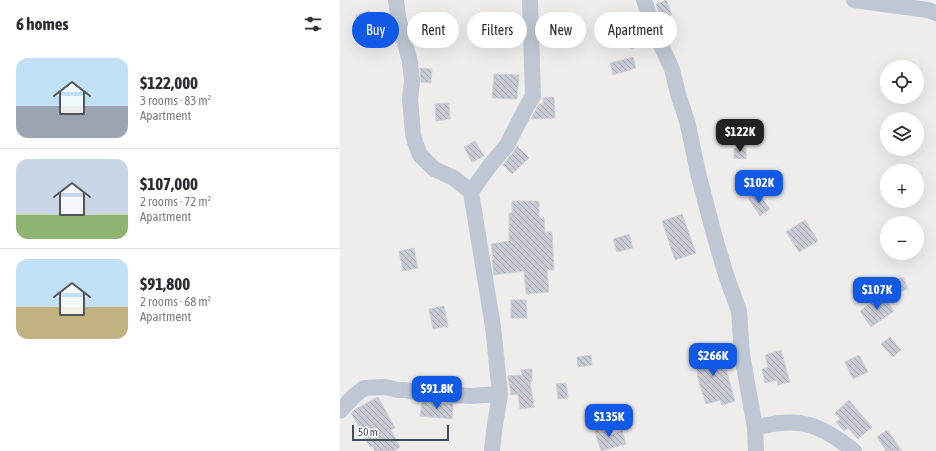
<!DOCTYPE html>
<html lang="en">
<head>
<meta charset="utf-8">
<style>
	body { margin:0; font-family:"Asap Condensed",sans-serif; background:#f7f7f7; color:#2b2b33; height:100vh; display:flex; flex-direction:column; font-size:15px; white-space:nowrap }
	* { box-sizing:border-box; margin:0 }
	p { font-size:13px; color:#7c7c81 }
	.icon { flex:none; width:22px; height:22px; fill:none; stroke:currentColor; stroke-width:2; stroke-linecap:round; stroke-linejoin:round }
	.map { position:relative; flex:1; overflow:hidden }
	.drawer { display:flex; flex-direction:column; background:#fff; width:340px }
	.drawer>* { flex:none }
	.guide { position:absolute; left:12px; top:12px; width:380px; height:36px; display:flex; gap:8px }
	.controls { position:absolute; left:540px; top:60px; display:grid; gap:8px }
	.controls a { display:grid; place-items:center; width:44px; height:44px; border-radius:50%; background:#fff; box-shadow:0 4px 16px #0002; font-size:20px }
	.scale { position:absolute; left:12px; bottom:10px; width:97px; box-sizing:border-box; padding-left:4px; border:2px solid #444d5a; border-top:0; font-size:11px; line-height:14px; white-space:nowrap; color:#444d5a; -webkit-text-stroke:3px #fff; paint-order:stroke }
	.price { position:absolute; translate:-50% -34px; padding:0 9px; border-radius:8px; background:#0f59e6; color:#fff; font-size:13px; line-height:26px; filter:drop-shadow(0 1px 2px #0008) }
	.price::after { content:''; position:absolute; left:50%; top:24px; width:12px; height:9px; margin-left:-6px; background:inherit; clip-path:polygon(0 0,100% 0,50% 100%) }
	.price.current { background:#222; color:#fff }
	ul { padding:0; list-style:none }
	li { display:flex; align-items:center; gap:12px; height:100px; padding:0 16px }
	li+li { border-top:1px solid #e1e1e2 }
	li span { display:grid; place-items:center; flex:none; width:112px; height:80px; border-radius:12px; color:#555 }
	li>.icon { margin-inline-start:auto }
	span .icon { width:48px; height:48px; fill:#fffc; stroke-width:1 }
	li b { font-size:17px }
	h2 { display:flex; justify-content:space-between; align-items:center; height:48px; padding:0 16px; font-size:17px }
	.tag { padding:0 14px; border-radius:18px; background:#fff; box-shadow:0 4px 16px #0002; font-size:14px; line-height:36px }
	.tag.current { background:#0f59e6; color:#fff }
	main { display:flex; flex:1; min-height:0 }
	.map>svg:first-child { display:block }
</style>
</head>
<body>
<main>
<section class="drawer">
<h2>6 homes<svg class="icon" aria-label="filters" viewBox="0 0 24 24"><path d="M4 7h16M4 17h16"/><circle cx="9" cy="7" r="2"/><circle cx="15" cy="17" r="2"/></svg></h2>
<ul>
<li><span style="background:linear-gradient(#bfe0f5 60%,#9aa5b1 0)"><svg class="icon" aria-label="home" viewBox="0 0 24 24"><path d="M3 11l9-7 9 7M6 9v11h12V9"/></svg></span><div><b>$122,000</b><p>3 rooms · 83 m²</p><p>Apartment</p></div></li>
<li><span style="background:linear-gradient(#c9d6e8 70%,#8fb573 0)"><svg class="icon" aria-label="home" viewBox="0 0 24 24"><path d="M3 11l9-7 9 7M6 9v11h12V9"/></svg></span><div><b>$107,000</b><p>2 rooms · 72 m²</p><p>Apartment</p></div></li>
<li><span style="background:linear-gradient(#bfe0f5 60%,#c2b280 0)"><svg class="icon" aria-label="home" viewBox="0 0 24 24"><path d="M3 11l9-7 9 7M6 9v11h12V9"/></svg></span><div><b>$91,800</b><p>2 rooms · 68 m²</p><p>Apartment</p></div></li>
</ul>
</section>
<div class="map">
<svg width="596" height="451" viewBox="0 0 596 451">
	<defs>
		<pattern id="building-back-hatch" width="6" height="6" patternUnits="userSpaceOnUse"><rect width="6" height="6" fill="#c8cad3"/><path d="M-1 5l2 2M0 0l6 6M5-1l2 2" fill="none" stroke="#a4a6ae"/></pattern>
	</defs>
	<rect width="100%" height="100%" fill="#efecec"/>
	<!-- building -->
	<path fill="url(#building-back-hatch)" stroke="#d0d1d8" d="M326,0L332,15L321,19L316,4Z
		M29,11L35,32L21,35L16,15Z
		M279,22L282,33L265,36L262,25Z
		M300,30L306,42L291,49L285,36Z
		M293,57L296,68L273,75L270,63Z
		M80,68L92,69L91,83L81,82Z
		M154,74L179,75L177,99L152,98Z
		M214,97L215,118L191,119L199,104H203V98Z
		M109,103L110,119L96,121L95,104Z
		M135,141L144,156L132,162L124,147Z
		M177,146L189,158L172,174L163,165L174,151Z
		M394,148H406V159L394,158Z
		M417,191L430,209L420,216L408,198Z
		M172,201H199V218H204L205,232H212L214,270H207L209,292L186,294L184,271L154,275L152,260H153L151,244L169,241V213H172Z
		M342,214L356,253L335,260L322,221Z
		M465,220L478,241L459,252L446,232Z
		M289,234L293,248L277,252L273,239Z
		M74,248L78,268L63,271L59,251Z
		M563,277L568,289L554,294L549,282Z
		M542,295L554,311L531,327L520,311Z
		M171,300H186L187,318H171Z
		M104,306L108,326L93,329L89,309Z
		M550,337L561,350L553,357L541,344Z
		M381,349L384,370L386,369L395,401L382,405L380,400L366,404L357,376H358L354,352Z
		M441,350L450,382L438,385L437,380L425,383L422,369L428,367L425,355Z
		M251,355L252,365L238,367L237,357Z
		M519,355L528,372L513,379L505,362Z
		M192,369V382H190L194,407L180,409L178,394L171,395L168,376L182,375L181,370Z
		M226,383L228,398L218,399L216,384Z
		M38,397L55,428L51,430L60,447L54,451H35L32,446L30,447L11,413L14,410Z
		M509,400L532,427L518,439L508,428L504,431L496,422L500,419L495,413Z
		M82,402L113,404L112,419L80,416Z
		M267,424L271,435L282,430L286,444L261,451L254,428Z
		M547,430L562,451H546L537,437Z"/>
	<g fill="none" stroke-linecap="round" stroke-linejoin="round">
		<!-- street -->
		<path stroke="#bec7d3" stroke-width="16" d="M56,0L58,17L70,62L72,81L70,99L73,134L75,142L80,155L94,169L114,178L131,192
			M304,0L315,32L332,69L338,94L347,121L359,177L375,238L386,275L399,311L402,355L411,405L415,428L416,451
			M514,0L588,10L596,13
			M0,411L13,397L24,388L45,387L58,390H65L75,392H88L114,395L131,396L160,394
			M415,428C458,416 479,423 514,451
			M152,451L154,431L160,394L153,327L131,192L148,168L167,145L186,108L193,96L190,0"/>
	</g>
</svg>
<div class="controls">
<a><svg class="icon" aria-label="locate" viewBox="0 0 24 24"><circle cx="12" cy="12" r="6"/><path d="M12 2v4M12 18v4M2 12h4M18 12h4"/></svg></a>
<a><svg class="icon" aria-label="layers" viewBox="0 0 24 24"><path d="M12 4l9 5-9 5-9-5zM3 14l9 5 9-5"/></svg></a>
<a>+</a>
<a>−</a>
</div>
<div class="scale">50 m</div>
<b class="price current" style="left:400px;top:153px">$122K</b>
<b class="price" style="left:419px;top:204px">$102K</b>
<b class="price" style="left:537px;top:311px">$107K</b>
<b class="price" style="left:373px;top:377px">$266K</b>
<b class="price" style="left:97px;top:410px">$91.8K</b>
<b class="price" style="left:269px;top:438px">$135K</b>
<div class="guide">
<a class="tag current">Buy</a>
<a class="tag">Rent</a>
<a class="tag">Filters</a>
<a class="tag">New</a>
<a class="tag">Apartment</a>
</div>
</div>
</main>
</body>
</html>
